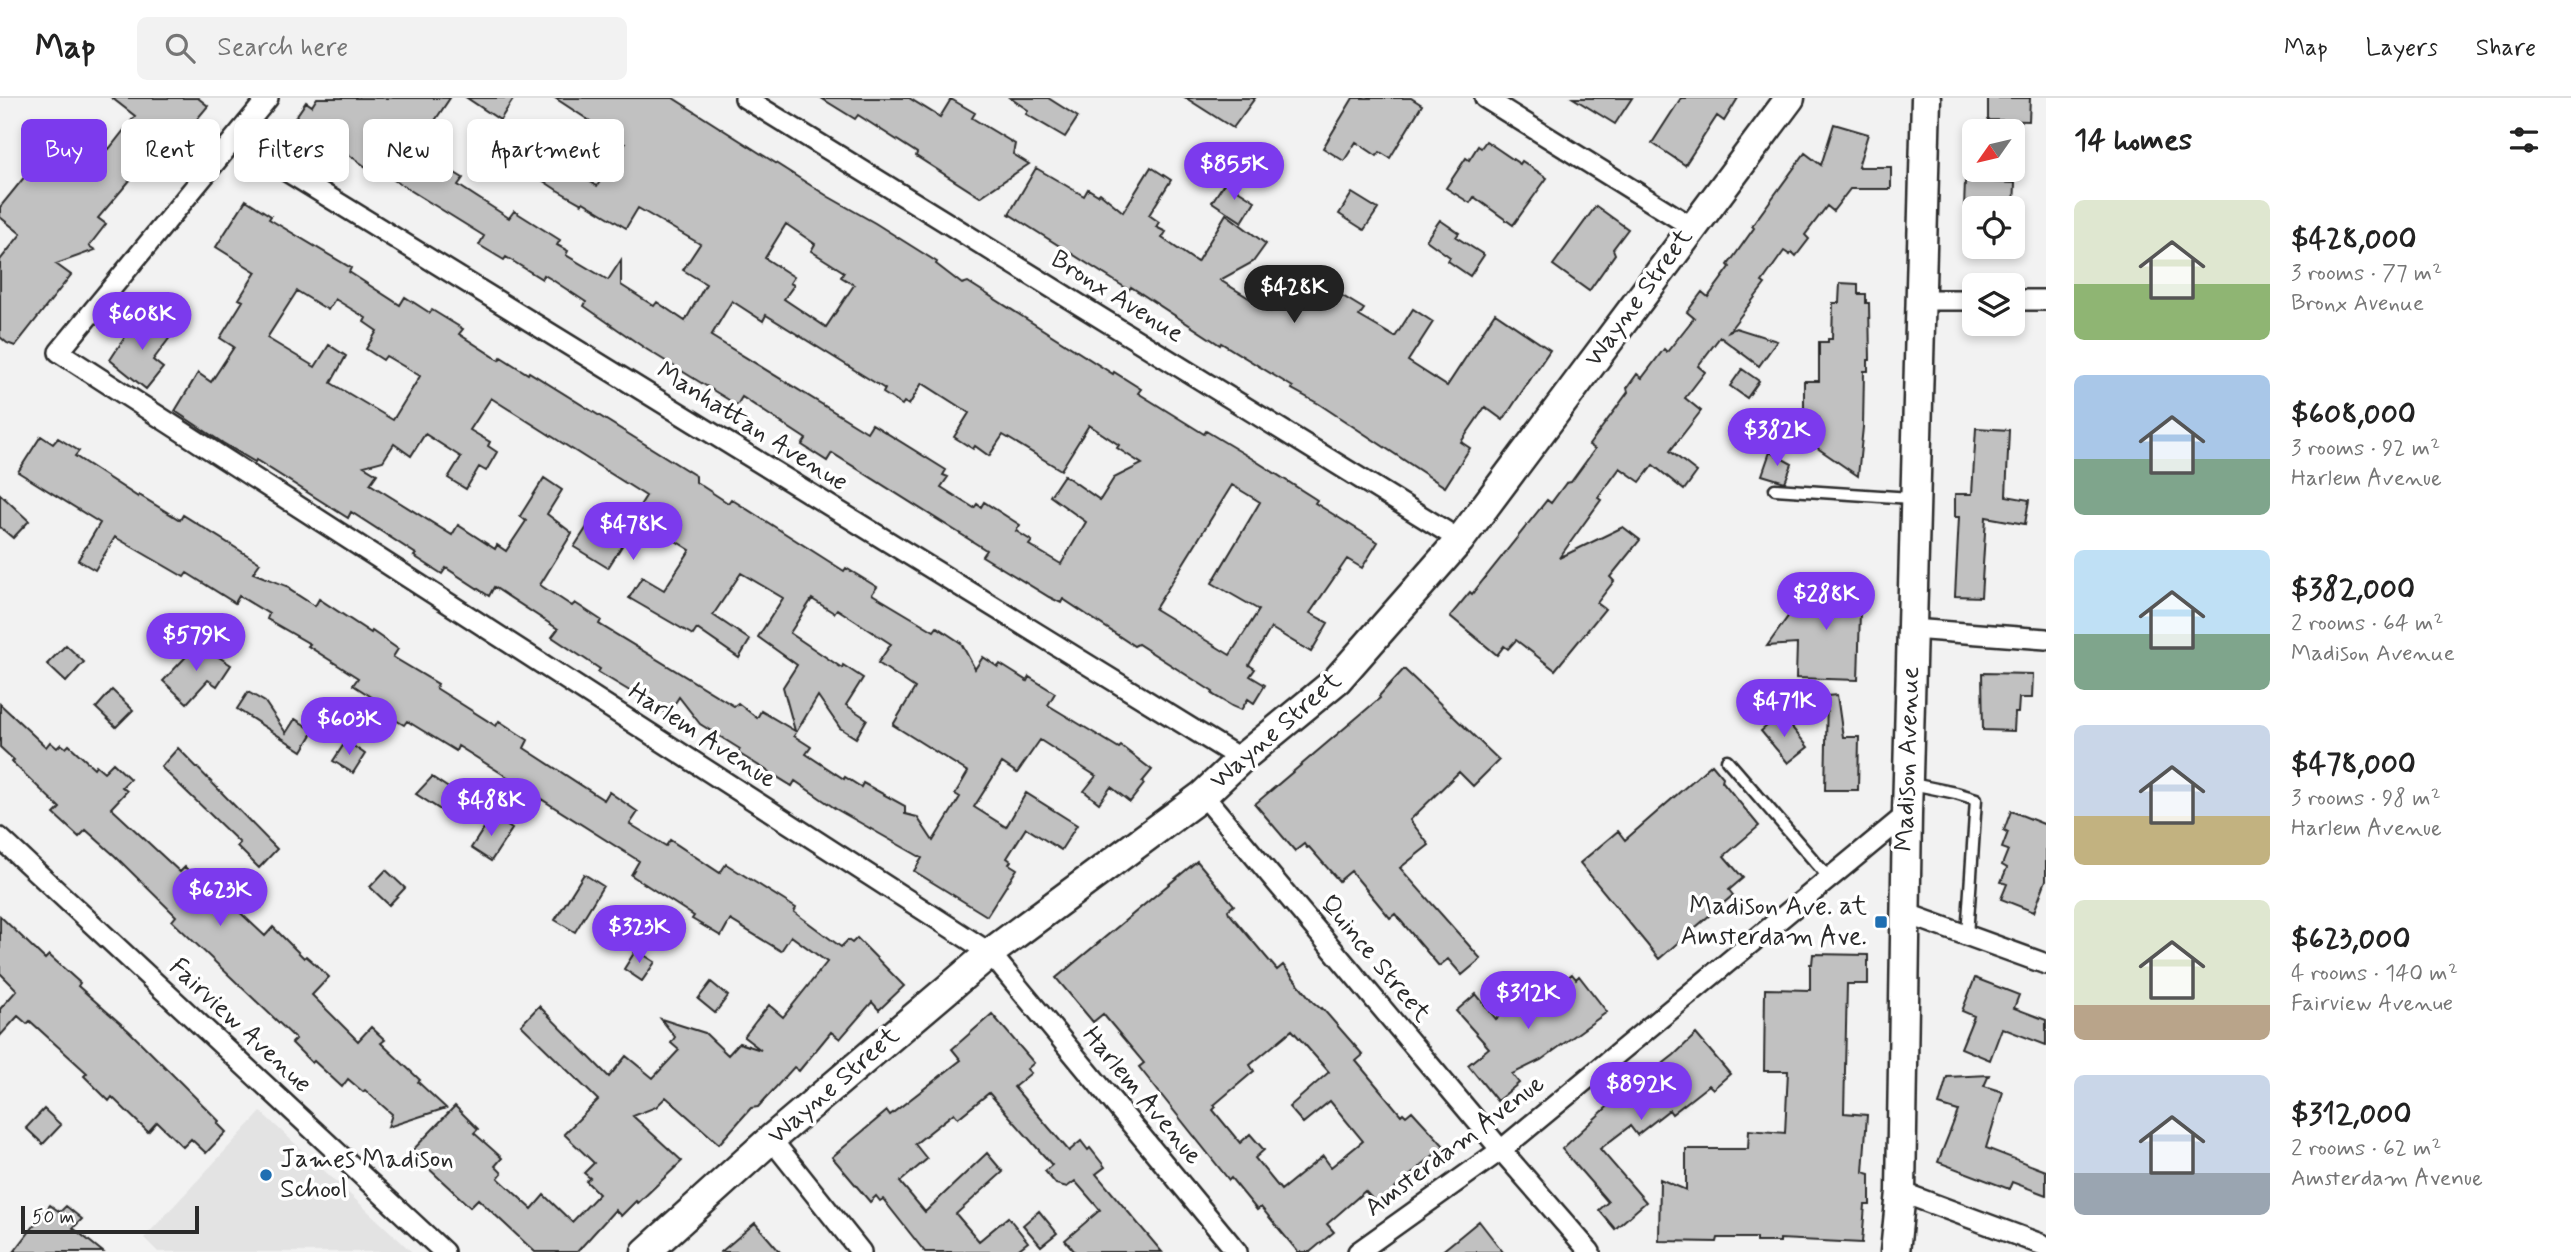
<!DOCTYPE html>
<html lang="en">
<head>
<meta charset="utf-8">
<style>
	body { margin:0; font-family:Mynerve,sans-serif; background:#f2f2f2; color:#222; height:100vh; display:flex; flex-direction:column; font-size:26px; white-space:nowrap }
	* { box-sizing:border-box; margin:0 }
	p { font-size:23px; color:#767676 }
	.icon { flex:none; width:38px; height:38px; fill:none; stroke:currentColor; stroke-width:2; stroke-linecap:round; stroke-linejoin:round }
	.map { position:relative; flex:1; overflow:hidden }
	.details { display:flex; flex-direction:column; background:#fff; width:525px }
	.details>* { flex:none }
	.top-card { position:absolute; left:21px; top:21px; width:665px; height:63px; display:flex; gap:14px }
	.needle { width:46px; rotate:236deg }
	.tools { position:absolute; left:1962px; top:21px; display:grid; gap:14px }
	.tools a { display:grid; place-items:center; width:63px; height:63px; border-radius:10px; background:#fff; box-shadow:0 4px 10px #0003; font-size:35px }
	.scale { position:absolute; left:21px; bottom:18px; width:178px; box-sizing:border-box; padding-left:7px; border:4px solid #2b2b2b; border-top:0; font-size:19px; line-height:24px; white-space:nowrap; color:#2b2b2b; -webkit-text-stroke:5px #fff; paint-order:stroke }
	.price { position:absolute; translate:-50% -60px; padding:0 16px; border-radius:24px; background:#7c3aed; color:#fff; font-size:23px; line-height:46px; filter:drop-shadow(0 2px 4px #0008) }
	.price::after { content:''; position:absolute; left:50%; top:42px; width:21px; height:16px; margin-left:-10px; background:inherit; clip-path:polygon(0 0,100% 0,50% 100%) }
	.price.selected { background:#222; color:#fff }
	ul { padding:0; list-style:none }
	li { display:flex; align-items:center; gap:21px; height:175px; padding:0 28px }
	li span { display:grid; place-items:center; flex:none; width:196px; height:140px; border-radius:10px; color:#555 }
	li>.icon { margin-inline-start:auto }
	span .icon { width:84px; height:84px; fill:#fffc; stroke-width:1 }
	li b { font-size:30px }
	h2 { display:flex; justify-content:space-between; align-items:center; height:84px; padding:0 28px; font-size:30px }
	.tag { padding:0 24px; border-radius:10px; background:#fff; box-shadow:0 4px 10px #0003; font-size:24px; line-height:63px }
	.tag.selected { background:#7c3aed; color:#fff }
	header { display:flex; align-items:center; gap:42px; box-sizing:border-box; height:98px; padding:0 35px; background:#fff; border-bottom:2px solid #e0e0e0 }
	header strong { font-size:33px }
	nav { display:flex; gap:38px; margin-inline-start:auto; font-size:24px }
	.search { width:490px; height:63px; background:#f2f2f2; display:flex; align-items:center; gap:18px; box-sizing:border-box; padding:0 24px; border-radius:10px; color:#767676; font-size:26px }
	main { display:flex; flex:1; min-height:0 }
	.map>svg:first-child { display:block }
</style>
</head>
<body>
<header>
<strong>Map</strong>
<div class="search"><svg class="icon" aria-label="search" viewBox="0 0 24 24"><circle cx="10" cy="10" r="6"/><path d="M15 15l6 6"/></svg>Search here</div>
<nav><a>Map</a><a>Layers</a><a>Share</a></nav>
</header>
<main>
<div class="map">
<svg width="2046" height="1154" viewBox="0 0 2046 1154">
	<rect width="100%" height="100%" fill="#f2f2f2"/>
	<filter id="ink" filterUnits="userSpaceOnUse"><feTurbulence type="fractalNoise" baseFrequency=".0143" numOctaves="2"/><feDisplacementMap in="SourceGraphic" scale="14" xChannelSelector="R" yChannelSelector="G"/><feConvolveMatrix kernelMatrix="1 2 1 2 8 2 1 2 1" color-interpolation-filters="sRGB"/></filter>
	<g filter="url(#ink)">
		<!-- built -->
		<path fill="#e3e3e3" d="M261,1014L412,1154H158L144,1140Z"/>
		<!-- building -->
		<path fill="#c1c1c1" stroke="#2b2b2b" stroke-width="2" fill-rule="evenodd" d="M112,0H198L208,8L172,51L175,54L158,75L150,69L147,72L142,68L98,120L106,126L89,148L95,152L56,166L71,177L15,248L7,245L0,239V162L21,136L0,119V109L39,61L63,81L97,41L109,51L135,18Z
			M317,0H450L426,36L437,43L435,47L447,55L440,66L463,80L458,87L509,120L514,113L560,142L557,147L568,153L566,157L608,182L621,162V187L654,208L657,204L685,223L706,186L683,172L700,146L638,110L626,130L583,104L582,106L557,92L493,50L505,31L597,88L625,46L555,0H673L829,99L875,125L937,164L936,166L962,186L968,184L1113,276L1114,274L1141,291L1138,295L1204,336L1206,333L1251,360L1317,402L1315,405L1378,444L1362,470L1347,461L1310,515L1328,525L1311,554L1271,530L1249,567L1255,571L1250,578L1265,587L1254,605L1248,601L1241,612L1232,608L1212,596L1213,594L1138,546L1134,548L1063,501L1061,505L1049,499L982,458L986,452L832,355L827,363L802,347L806,341L742,299L737,307L646,251L584,208L586,204L551,181L544,177L542,181L506,159L504,162L479,147L484,138L368,66L366,69L341,51L342,50L295,20L306,4L312,8ZM786,126L815,146L811,153L844,174L841,179L854,187L826,229L784,201L794,187L790,185L794,179L765,160ZM732,203L763,223L766,217L885,291L883,295L902,307L904,304L909,307L922,285L969,315L954,339L973,351L975,348L989,358L1003,337L1061,372L1089,327L1119,347L1117,350L1142,366L1114,380L1100,402L1064,377L1050,398L1086,424L1061,466L1029,447L1032,443L1016,433L1020,427L984,404L981,409L977,406L974,410L941,389L948,379L943,377L946,372L872,326L867,334L711,238ZM1232,387L1260,404L1212,485L1259,512L1230,557L1155,511Z
			M467,0H514L500,22Z
			M821,0H909L940,19L951,1L975,15L972,20L1015,46L1013,56L1029,66L980,99L916,58L917,55L858,17L855,21Z
			M1010,0H1048L1078,19L1065,39L1026,16L1028,12Z
			M1186,0H1255L1233,30Z
			M1353,0H1411L1422,7L1390,60L1380,54L1377,58L1356,44L1344,63L1323,50Z
			M1573,0H1632L1615,26Z
			M1681,0H1738L1724,23L1717,18L1685,67L1652,45Z
			M1988,0H2030L2029,23L1988,22Z
			M1834,26L1868,36L1858,69H1891V91H1850L1833,113L1827,108L1805,137L1809,141L1796,158L1792,154L1790,157L1784,153L1762,184L1765,186L1729,233L1736,230L1777,243L1759,268L1720,239L1698,268L1705,274L1685,300L1701,313L1670,353L1697,374L1684,392L1653,367L1640,384L1620,370L1598,400L1601,402L1559,460L1623,429L1640,442L1610,479L1614,483L1597,505L1605,511L1555,572L1516,542L1508,551L1504,548L1497,557L1450,518L1470,494L1472,496L1547,402L1551,405L1566,385L1571,384L1595,351L1589,347L1628,294L1627,290L1637,276L1642,280L1664,251L1667,254L1694,220L1687,214L1702,194L1708,199L1730,169L1728,167L1754,130L1752,128L1805,55L1821,67Z
			M1486,43L1520,66L1522,63L1547,80L1513,127L1474,99L1470,105L1446,90L1466,60L1469,62L1478,48L1481,50Z
			M1151,69L1171,82L1149,117L1159,124L1156,129L1166,134L1162,140L1197,164L1226,116L1266,146L1253,164L1220,182L1270,213L1274,205L1281,209L1303,174L1364,211L1359,218L1395,239L1413,211L1433,224L1408,263L1447,288L1495,215L1550,252L1503,322L1485,309L1461,344L1470,350L1445,389L1319,306L1292,291L1293,289L1221,245L1220,247L1131,189L1129,192L1009,116L1036,70L1084,98L1088,91L1098,97L1100,95L1123,114Z
			M1965,83L2015,85L2014,110H1964Z
			M1225,84L1255,103L1242,124L1212,104Z
			M1352,95L1378,111L1364,132L1339,116Z
			M246,102L271,118L269,121L351,170L349,174L400,207L405,199L430,215L432,212L463,231L459,236L499,262L501,259L528,276L529,274L696,378V384L728,405L731,401L844,473L846,470L877,489L872,496L934,533L937,529L961,545L975,571L983,559L998,569L1000,566L1027,583L1029,579L1055,595L1048,607L1119,650L1121,648L1152,672L1142,684L1144,686L1130,704L1111,689L1099,705L1084,693L1096,678L1040,642L1017,675L1002,665L974,709L1006,729L1026,695L1077,727L1061,752L1026,730L1007,760L1011,763L1009,766L1017,771L987,818L914,773L922,760L836,711L795,683L792,688L738,655L740,651L700,626L679,599L668,616L598,574L600,571L552,539L558,531L494,489L489,498L446,470L442,476L414,458L416,456L351,414L348,420L256,362L255,364L223,345L175,313L198,275L211,284L234,249L220,240L243,203L239,201L256,174L216,149ZM297,193L328,212L335,201L366,220L364,224L377,233L366,251L383,262L386,258L420,278L393,322L331,285L346,258L329,247L315,269L267,240ZM491,300L646,398L634,417L690,452L664,492L642,479L629,500L693,537L697,531L739,560L750,542L713,517L741,475L783,500L758,539L797,567L783,589L795,633L761,613L757,620L738,605L734,608L599,526L601,522L575,505L572,508L540,487L572,435L547,416L562,392L544,380L520,418L526,423L506,453L497,447L495,451L458,427L452,437L370,386L377,376L364,368L383,363L394,346L411,358L425,336L461,359L448,380L466,391L479,369L486,373L497,354L488,348L490,344L470,332ZM812,501L834,515L837,511L891,546L878,565L915,590L893,627L968,674L955,696L960,699L933,743L917,719L905,716V708L863,685L861,689L845,679L844,681L806,656L811,649L794,638L818,598L840,630L856,640L867,621L846,607L863,580L843,567L842,570L790,535Z
			M1596,108L1628,131L1613,151L1615,156L1589,193L1553,167Z
			M1440,122L1459,135L1456,139L1484,157L1470,178L1448,163L1450,159L1426,142Z
			M1840,185L1858,186V196H1866V205H1869L1870,262H1868V273H1864L1863,329L1858,378L1816,349L1819,320H1804V283H1819V244H1828V241H1832L1833,205H1839Z
			M147,218L171,238L153,262L163,270L146,291L110,262L127,236L129,238Z
			M1742,271L1759,283L1747,300L1730,288Z
			M1976,330L2009,332L2006,398L2029,402L2025,426L1986,419L1981,499L1955,498L1959,419H1955V396H1972Z
			M41,338L53,346L58,340L79,353L75,358L138,399L139,397L180,422L183,417L260,465L253,475L289,489L290,492L315,508L319,501L371,535L372,533L398,551L393,559L438,586L436,590L496,628L499,623L528,642L524,650L604,702L609,694L638,714L630,726L666,748L670,742L720,775L726,766L796,810L794,814L841,849L848,842L852,845L857,840L904,888L879,912L872,904L840,941L831,934L799,973L794,969L758,1009L751,1010L719,1046L666,999L656,1009L633,1018L682,1063L638,1105L636,1103L621,1118L615,1112L577,1154H535L478,1101L470,1109L411,1054L455,1008L478,1031L474,1035L502,1060L495,1068L502,1075L498,1080L532,1111L544,1097L572,1124L599,1096L586,1083L590,1080L584,1075L594,1065L564,1036L598,1002L521,927L539,908L609,979L626,958L653,980L679,952L671,945L675,939L661,921L705,935L728,957L739,945L761,952L744,939L756,923L769,907L783,919L827,864L791,838L781,853L730,822L721,838L692,821L694,818L631,777L639,763L541,701L536,709L520,698L525,690L458,648L456,653L407,623L404,627L377,611L381,605L353,587L358,580L308,548L310,546L267,521L269,516L239,498L235,505L187,475L184,479L115,439L95,472L78,462L100,425L18,374Z
			M1770,354L1792,366L1785,384L1762,377Z
			M0,396L29,423L13,440L0,429Z
			M596,415L630,435L608,470L574,449Z
			M1823,479L1861,480L1858,582L1796,580L1797,546L1767,548L1802,499L1822,506Z
			M66,547L84,564L66,584L47,566Z
			M197,547L209,557L211,554L231,567L217,588L208,582L187,605L163,583Z
			M1404,571L1499,662L1473,688L1459,674L1410,722L1429,747L1400,770L1481,861L1462,877L1448,861L1439,868L1395,816L1390,820L1351,773L1339,783L1309,749L1307,750L1304,746L1295,753L1255,706L1380,600L1379,598Z
			M1982,575L2033,576L2032,600H2019L2018,615H2015L2014,633L1983,632Z
			M112,592L133,612L116,629L96,610Z
			M248,594L265,604L286,635L295,621L314,633L302,653L237,611Z
			M1837,597L1843,639H1859L1858,692H1825L1827,598Z
			M0,606L46,649L50,644L57,650L61,646L66,650L69,647L94,670L96,667L104,674L113,665L130,681L122,689L127,693L111,710L180,774L185,769L197,782L195,784L223,810L229,804L265,838L273,829L304,860L306,858L314,865L329,879L312,897L358,943L371,929L385,942L381,945L420,982L418,984L446,1010L388,1029L392,1016L365,992L363,994L348,981L342,989L314,963L312,965L292,945L296,941L172,823L176,818L115,758L86,732L79,739L54,716L60,710L12,664L14,662L0,649Z
			M1781,616L1808,649L1788,665L1761,633Z
			M346,643L365,656L353,675L333,663Z
			M178,650L277,751L259,770L237,748L240,745L161,669Z
			M1712,666L1723,679L1722,683L1759,728L1724,758L1743,780L1729,792L1733,797L1659,861L1580,765L1618,733L1625,742Z
			M432,679L459,697L447,716L416,696Z
			M2011,713L2046,727V782L2034,814L2001,801L2007,786L2001,784L2007,770L2002,767L2008,752L2002,750L2008,734L2004,732Z
			M492,718L512,731L491,763L471,750Z
			M1197,763L1234,807L1228,812L1229,815L1277,872L1283,867L1313,904L1321,911L1322,910L1363,957L1356,963L1401,1017L1403,1015L1406,1018L1412,1013L1444,1048L1377,1106L1365,1093L1327,1126L1334,1134L1310,1154H1298L1261,1109L1257,1112L1231,1080L1229,1082L1139,969L1144,965L1103,916L1093,924L1056,880ZM1292,932L1329,974L1289,1009L1303,1025L1330,1003L1363,1043L1331,1069L1323,1058L1281,1092L1255,1060L1264,1052L1250,1036L1240,1045L1213,1012L1216,1009L1214,1007L1254,973L1250,967Z
			M386,772L405,790L389,807L370,789Z
			M584,776L603,788L575,834L555,822Z
			M0,818L45,861L49,857L80,885L78,888L129,933L219,1023L217,1025L226,1034L206,1055L191,1041L183,1049L157,1024L148,1034L112,999L109,1003L84,978L87,975L30,923L27,926L18,918L0,938V911L17,892L0,875Z
			M636,852L655,864L642,883L624,871Z
			M1813,856L1868,857V886H1847L1844,1015L1867,1017L1863,1074L1870,1076V1107H1865L1862,1145L1780,1141V1144H1756V1140H1718L1717,1144L1659,1143L1660,1081L1686,1092V1051H1748L1749,1032L1785,1035L1788,973H1764L1765,891L1810,892V866H1812Z
			M1572,876L1576,881L1579,878L1607,914L1541,962L1512,976L1519,985L1497,1003L1468,967L1489,950L1456,913L1476,896L1496,921L1525,898L1532,908Z
			M1975,880L2019,897L2014,910L2046,922V947L2002,930L1990,962L1961,950L1974,918L1962,913Z
			M711,884L728,898L715,915L698,901Z
			M992,916L1034,965L1027,971L1031,975L1014,989L1069,1053L1081,1043L1088,1052L1090,1050L1105,1069L1096,1076L1162,1154H1075L1065,1142L1100,1112L1075,1083L1067,1089L1056,1086L1045,1073L1052,1067L989,995L958,1020L954,1015L915,1046L927,1061L900,1084L925,1114L987,1055L1003,1074L956,1116L979,1143L1008,1119L1028,1144L1015,1154H925L883,1101L880,1103L876,1098L870,1104L832,1059L887,1013L890,1017L961,962L952,951Z
			M1696,936L1730,976L1713,991L1709,987L1672,1016L1669,1012L1637,1037L1630,1028L1600,1051L1646,1104L1615,1131L1599,1112L1608,1104L1562,1051L1606,1010L1674,957Z
			M1989,977L1984,988L2003,994L1986,1050L2046,1073V1097L2012,1084L2009,1091L1938,1064L1958,1013L1939,1007L1947,979Z
			M44,1011L61,1027L43,1046L26,1030Z
			M50,1107L60,1114L66,1108L82,1121L73,1130L103,1154H14Z
			M1039,1113L1057,1135L1041,1148L1023,1127Z
			M1479,1123L1503,1154H1441L1462,1137Z
			M755,1125L780,1154H721Z"/>
		<g fill="none" stroke-linecap="round" stroke-linejoin="round">
			<defs>
				<path id="lane" d="M1775,391L1911,400
					M1727,662L1829,780
					M1912,686L1956,695L1976,701L1967,838"/>
				<path id="street" d="M268,0L59,254L990,855L1237,1154
					M745,0L1460,442
					M1485,0L1692,129
					M236,42L1241,661
					M1921,202H1974
					M2012,202H2046
					M1912,531L2046,541
					M1203,697L1501,1052L1590,1154
					M0,740L444,1154
					M1905,815L2046,866
					M771,1041L861,1154
					M1901,1094L2046,1148
					M1358,1154L1501,1052L1907,716"/>
				<path id="secondary" d="M646,1154L771,1041L990,855L1203,697L1241,661L1337,582L1460,442L1790,0
					M1895,1154L1901,1094L1907,716L1926,0"/>
			</defs>
			<!-- lane casing -->
			<use href="#lane" stroke="#2b2b2b" stroke-width="15"/>
			<!-- street casing -->
			<use href="#street" stroke="#2b2b2b" stroke-width="24"/>
			<!-- secondary casing -->
			<use href="#secondary" stroke="#2b2b2b" stroke-width="33"/>
			<!-- lane -->
			<use href="#lane" stroke="#fff" stroke-width="10"/>
			<!-- street -->
			<use href="#street" stroke="#fff" stroke-width="19"/>
			<!-- secondary -->
			<use href="#secondary" stroke="#fff" stroke-width="28"/>
		</g>
	</g>
	<!-- markers -->
	<g fill="#1f6fb2" stroke="#fff" stroke-width="2.5">
		<rect x="1874" y="817" width="14" height="14" rx="3.5"/>
		<circle cx="266" cy="1077" r="7"/>
	</g>
	<g text-anchor="middle" dominant-baseline="central" stroke-width="7" stroke-linejoin="round" paint-order="stroke">
		<!-- street labels -->
		<g font-size="26" fill="#2b2b2b" stroke="#fff">
			<text transform="translate(1117 199) rotate(32)">Bronx Avenue</text>
			<text transform="translate(1639 200) rotate(-54)">Wayne Street</text>
			<text transform="translate(752 329) rotate(32)">Manhattan Avenue</text>
			<text transform="translate(1276 633) rotate(-41)">Wayne Street</text>
			<text transform="translate(702 638) rotate(33)">Harlem Avenue</text>
			<text transform="translate(1908 661) rotate(-88)">Madison Avenue</text>
			<text transform="translate(1375 861) rotate(50)">Quince Street</text>
			<text transform="translate(240 928) rotate(43)">Fairview Avenue</text>
			<text transform="translate(834 988) rotate(-41)">Wayne Street</text>
			<text transform="translate(1142 998) rotate(50)">Harlem Avenue</text>
			<text transform="translate(1455 1048) rotate(-37)">Amsterdam Avenue</text>
		</g>
		<!-- poi labels -->
		<g font-size="26" fill="#2b2b2b" stroke="#fff" text-anchor="end">
			<text x="1867" y="809">Madison Ave. at<tspan x="1867" dy="30">Amsterdam Ave.</tspan></text>
			<text x="280" y="1062" text-anchor="start">James Madison<tspan x="280" dy="30">School</tspan></text>
		</g>
	</g>
</svg>
<div class="tools">
<a><svg class="needle" viewBox="-14 -14 28 28"><path d="M0-13l5 13h-10z" fill="#e53935"/><path d="M0 13l5-13h-10z" fill="#767676"/></svg></a>
<a><svg class="icon" aria-label="locate" viewBox="0 0 24 24"><circle cx="12" cy="12" r="6"/><path d="M12 2v4M12 18v4M2 12h4M18 12h4"/></svg></a>
<a><svg class="icon" aria-label="layers" viewBox="0 0 24 24"><path d="M12 4l9 5-9 5-9-5zM3 14l9 5 9-5"/></svg></a>
</div>
<div class="scale">50 m</div>
<b class="price" style="left:1234px;top:104px">$855K</b>
<b class="price selected" style="left:1294px;top:227px">$428K</b>
<b class="price" style="left:142px;top:254px">$608K</b>
<b class="price" style="left:1777px;top:370px">$382K</b>
<b class="price" style="left:633px;top:464px">$478K</b>
<b class="price" style="left:1826px;top:534px">$288K</b>
<b class="price" style="left:196px;top:575px">$579K</b>
<b class="price" style="left:1784px;top:641px">$471K</b>
<b class="price" style="left:349px;top:659px">$603K</b>
<b class="price" style="left:491px;top:740px">$488K</b>
<b class="price" style="left:220px;top:830px">$623K</b>
<b class="price" style="left:639px;top:867px">$323K</b>
<b class="price" style="left:1528px;top:933px">$312K</b>
<b class="price" style="left:1641px;top:1024px">$892K</b>
<div class="top-card">
<a class="tag selected">Buy</a>
<a class="tag">Rent</a>
<a class="tag">Filters</a>
<a class="tag">New</a>
<a class="tag">Apartment</a>
</div>
</div>
<section class="details">
<h2>14 homes<svg class="icon" aria-label="filters" viewBox="0 0 24 24"><path d="M4 7h16M4 17h16"/><circle cx="9" cy="7" r="2"/><circle cx="15" cy="17" r="2"/></svg></h2>
<ul>
<li><span style="background:linear-gradient(#dfe7d0 60%,#8fb573 0)"><svg class="icon" aria-label="home" viewBox="0 0 24 24"><path d="M3 11l9-7 9 7M6 9v11h12V9"/></svg></span><div><b>$428,000</b><p>3 rooms · 77 m²</p><p>Bronx Avenue</p></div></li>
<li><span style="background:linear-gradient(#a9c7e8 60%,#7fa58c 0)"><svg class="icon" aria-label="home" viewBox="0 0 24 24"><path d="M3 11l9-7 9 7M6 9v11h12V9"/></svg></span><div><b>$608,000</b><p>3 rooms · 92 m²</p><p>Harlem Avenue</p></div></li>
<li><span style="background:linear-gradient(#bfe0f5 60%,#7fa58c 0)"><svg class="icon" aria-label="home" viewBox="0 0 24 24"><path d="M3 11l9-7 9 7M6 9v11h12V9"/></svg></span><div><b>$382,000</b><p>2 rooms · 64 m²</p><p>Madison Avenue</p></div></li>
<li><span style="background:linear-gradient(#c9d6e8 65%,#c2b280 0)"><svg class="icon" aria-label="home" viewBox="0 0 24 24"><path d="M3 11l9-7 9 7M6 9v11h12V9"/></svg></span><div><b>$478,000</b><p>3 rooms · 98 m²</p><p>Harlem Avenue</p></div></li>
<li><span style="background:linear-gradient(#dfe7d0 75%,#b9a48a 0)"><svg class="icon" aria-label="home" viewBox="0 0 24 24"><path d="M3 11l9-7 9 7M6 9v11h12V9"/></svg></span><div><b>$623,000</b><p>4 rooms · 140 m²</p><p>Fairview Avenue</p></div></li>
<li><span style="background:linear-gradient(#c9d6e8 70%,#9aa5b1 0)"><svg class="icon" aria-label="home" viewBox="0 0 24 24"><path d="M3 11l9-7 9 7M6 9v11h12V9"/></svg></span><div><b>$312,000</b><p>2 rooms · 62 m²</p><p>Amsterdam Avenue</p></div></li>
</ul>
</section>
</main>
</body>
</html>
